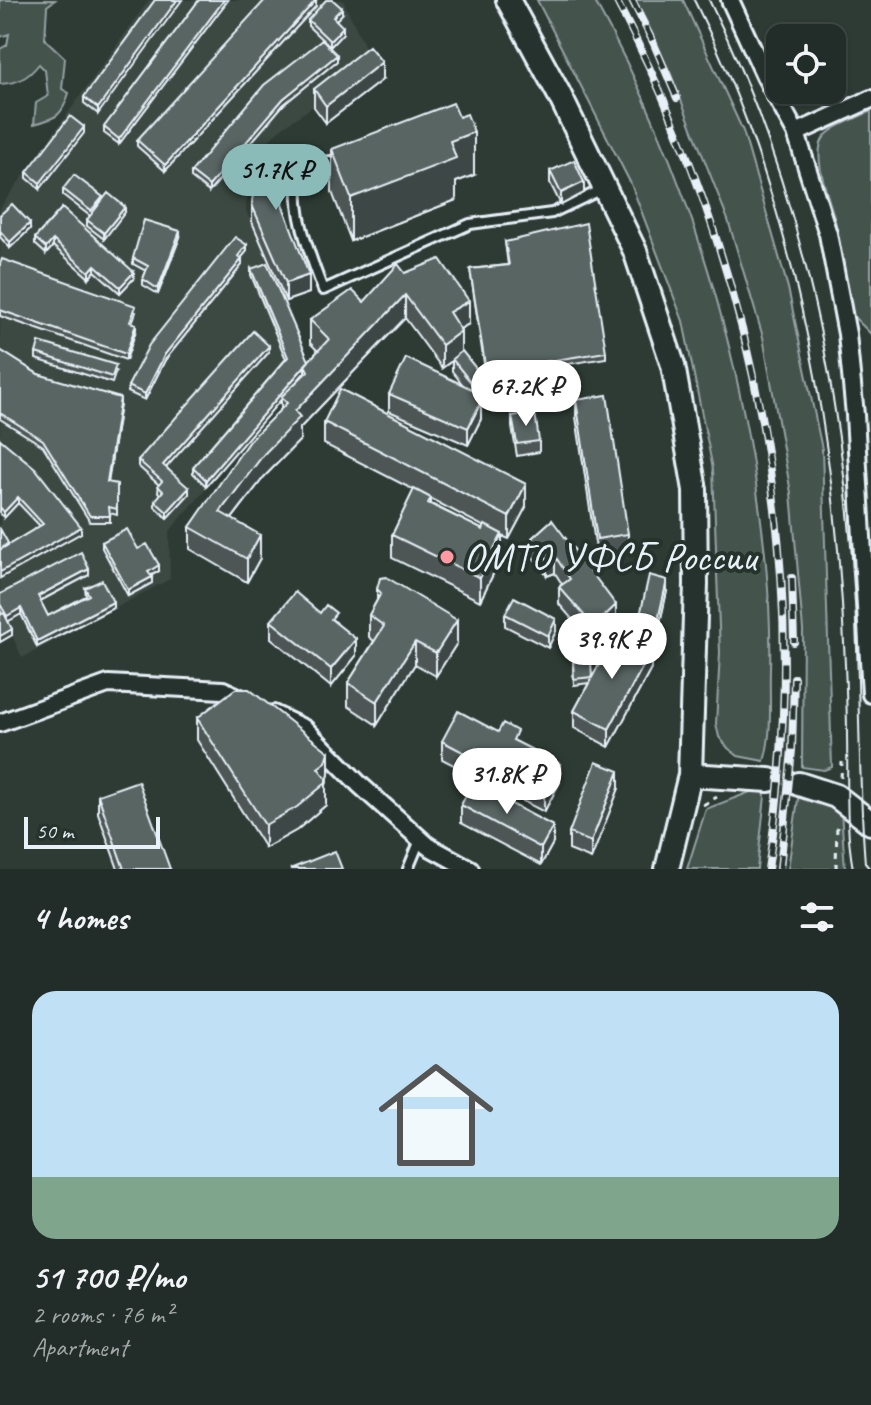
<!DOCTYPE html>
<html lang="en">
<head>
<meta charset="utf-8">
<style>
	body { margin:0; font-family:Caveat,sans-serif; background:#2a3430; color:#f1f3f6; height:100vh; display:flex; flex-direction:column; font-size:30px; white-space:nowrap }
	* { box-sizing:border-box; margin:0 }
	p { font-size:26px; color:#a2a7a8 }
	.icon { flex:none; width:44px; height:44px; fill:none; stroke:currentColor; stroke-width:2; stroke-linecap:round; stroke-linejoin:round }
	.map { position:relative; height:869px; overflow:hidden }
	.panel { display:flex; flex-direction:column; background:#222c28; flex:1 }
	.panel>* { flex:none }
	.tools { position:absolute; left:766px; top:24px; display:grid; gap:16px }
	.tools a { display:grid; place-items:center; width:80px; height:80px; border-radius:16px; background:#222c28; box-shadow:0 2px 6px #0004,0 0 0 2px #3f4845; font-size:40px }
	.scale { position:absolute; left:24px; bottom:20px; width:136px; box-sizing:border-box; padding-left:8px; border:4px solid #e8f1f8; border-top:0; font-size:22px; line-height:28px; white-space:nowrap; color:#e8f1f8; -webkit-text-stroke:6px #26332d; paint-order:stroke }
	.price { position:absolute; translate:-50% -68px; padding:0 18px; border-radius:28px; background:#fff; color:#222; font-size:26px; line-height:52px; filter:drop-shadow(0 2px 4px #0008) }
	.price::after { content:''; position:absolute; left:50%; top:48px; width:24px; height:18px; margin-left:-12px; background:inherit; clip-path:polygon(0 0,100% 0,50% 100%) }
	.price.active { background:#8bbbb9; color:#111 }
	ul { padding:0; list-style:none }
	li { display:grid; align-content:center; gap:16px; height:424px; padding:0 32px }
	li span { display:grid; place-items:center; height:248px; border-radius:24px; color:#555 }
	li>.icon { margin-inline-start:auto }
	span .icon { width:144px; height:144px; fill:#fffc; stroke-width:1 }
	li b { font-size:34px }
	h2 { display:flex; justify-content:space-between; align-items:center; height:96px; padding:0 32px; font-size:34px }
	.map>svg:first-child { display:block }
</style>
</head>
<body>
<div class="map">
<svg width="871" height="869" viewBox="0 0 871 869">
	<rect width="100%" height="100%" fill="#2e3b35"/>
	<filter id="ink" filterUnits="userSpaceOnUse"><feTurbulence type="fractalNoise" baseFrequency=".0125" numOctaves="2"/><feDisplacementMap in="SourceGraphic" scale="16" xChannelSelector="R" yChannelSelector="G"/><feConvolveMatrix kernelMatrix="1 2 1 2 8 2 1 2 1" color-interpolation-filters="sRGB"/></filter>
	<g filter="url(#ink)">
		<!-- built -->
		<path fill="#3b4843" d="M149,0H343L373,64L279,130L251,161L246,211L286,301L311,367L169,532L170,579L22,658L12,635L0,642V208Z"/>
		<!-- green -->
		<path fill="#45524e" stroke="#96a2a3" stroke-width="2" d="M0,0H55L47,6L45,39L65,58L62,89L69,93C62,116 57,118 34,124L36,103L48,96L45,70L39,64C28,78 18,83 0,84V49L7,45L9,34L0,37Z
			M537,0H594C673,142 725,298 752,458C763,528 772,598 770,670C769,699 773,733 764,761L738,756L728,748L719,737L716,724L720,653L713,469L683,321L631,184Z
			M634,0H683L743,131L788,288L822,449L832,767L824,770L802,767L803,630L791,493L763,337L728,220L670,72Z
			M871,111V334L852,315C852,297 847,283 843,266C840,250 839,233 834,217C829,198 812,157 823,139C831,126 857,119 871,111Z
			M758,789L764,791L765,796L757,869H687L706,809Z
			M799,792L819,797L841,811L845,869H788Z"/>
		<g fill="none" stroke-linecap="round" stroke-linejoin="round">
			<defs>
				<path id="service" d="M342,159C332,162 319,161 311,166C279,185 314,264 323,290L470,224L552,213L605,188
					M408,869L420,840"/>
				<path id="minor" d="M730,0L765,76L796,133L828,234L847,334L855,415L871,694
					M796,133L871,99
					M273,714L305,729L359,784L428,846L470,869
					M0,723L108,684L223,690L249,702"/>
				<path id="secondary" d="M508,0L559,94L635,251L673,365L683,421L695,490L696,584L690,775L667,869
					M690,775L769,780
					M799,784L836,796L871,823"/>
			</defs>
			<!-- service casing -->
			<use href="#service" stroke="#e8f1f8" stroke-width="14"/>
			<!-- minor casing -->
			<use href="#minor" stroke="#e8f1f8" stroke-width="22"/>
			<!-- secondary casing -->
			<use href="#secondary" stroke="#e8f1f8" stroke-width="28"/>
			<!-- path -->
			<path stroke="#e8f1f8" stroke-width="3" stroke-dasharray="6 6" stroke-linecap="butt" d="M841,778L842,762
				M703,805L717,797
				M836,869L837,821"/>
			<!-- service -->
			<use href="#service" stroke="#26332d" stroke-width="8"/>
			<!-- minor -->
			<use href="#minor" stroke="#26332d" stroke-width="16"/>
			<!-- secondary -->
			<use href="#secondary" stroke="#26332d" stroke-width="22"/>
			<!-- tram -->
			<path stroke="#e8f1f8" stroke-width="2" d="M694,0C787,186 829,396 842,603C844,647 847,692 847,736C848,780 845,826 853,869
				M709,0C801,184 844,399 855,603C860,689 858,776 865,863L870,869"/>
			<defs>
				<path id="rail" d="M616,0C756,268 815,568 768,869
					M632,0L654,44L677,98
					M792,578L794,642
					M780,869L792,750L794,678"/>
			</defs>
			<!-- rail casing -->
			<use href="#rail" stroke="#e8f1f8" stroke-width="8"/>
			<!-- rail -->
			<use href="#rail" stroke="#26332d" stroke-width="5" stroke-dasharray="15" stroke-linecap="butt"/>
		</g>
		<!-- wall -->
		<path fill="#4d5755" stroke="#e8f1f8" stroke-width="2" fill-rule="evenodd" d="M155,0L98,114L84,103V97Z
			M199,0H228L119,144L104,133V127Z
			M316,6L165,171L137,146V140Z
			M342,14L336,20L343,33L330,47L308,26V20Z
			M337,61L283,105L209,192L191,178V172Z
			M382,80L326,123L314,107V89Z
			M84,133L40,189L27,178V172Z
			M332,149L474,175L456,182V200L351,241L332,192Z
			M285,166L282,204L309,293L286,301L252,222V205Z
			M550,171L584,193L561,205L550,183Z
			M63,189L103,200L125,212L104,239L87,226V220L90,216L63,195Z
			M62,208L134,278L120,293L95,271L89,278L53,246L46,254L35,244V238Z
			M0,215L30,229L10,248L0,237Z
			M180,237L158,294L143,285V279L146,271L133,264V258Z
			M505,242L606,352V358L486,377L470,269L508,265Z
			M247,251L241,258L242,265L165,360L145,400L128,392V386Z
			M0,264L136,312L132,323L136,330L126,360L0,316Z
			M251,269L309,361L318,351L310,343V320L364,302L405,273L469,324L459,329L461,352L483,389L476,395L481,419L468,445L389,411V394L463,385L452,371V361L442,368L405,318L300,428V440L264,477L232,519L260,558L247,582L190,549V527L281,410V399L206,486L193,473V467L286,359L251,275ZM305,372V375L290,389Z
			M0,350L38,374L120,404L108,483L117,484V515L110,513V522H90L43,446L0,419Z
			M269,352L166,467L189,494L167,518L155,507V501L161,495L158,492L159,485L138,466V460Z
			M36,353L116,371L112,383L36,359Z
			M576,400L628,534V551L597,556L576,417Z
			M512,416L539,441V452L517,456L512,427Z
			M324,422L526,507L509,539L502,536V556L480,601L392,558V535L414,490L324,444ZM431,499L485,527L483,530L431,504Z
			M0,439L81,533L0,578V529L8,545L40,526L18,503L4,518L0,513Z
			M552,520L616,623L592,646L578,638V626L559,604V587L562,584L555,573L547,576L532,556V538Z
			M102,542L138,549L159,571L151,576L152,583L128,596L102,548Z
			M89,575L40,601L48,616L86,596L85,588L113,608L37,647L21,614L8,621L12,635L0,642V615L2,614L0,610V594Z
			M377,589L457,643L436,676L415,664L377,725L348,706V683L374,641L369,637V615L377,600Z
			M667,591L653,654L651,653V669L609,747L574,728V711L589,683L574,685L573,668L592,677L635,643V638Z
			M320,613L336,622L356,656L331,687L271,638V621Z
			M505,614L556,631L548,648L505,626Z
			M197,718L329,774L326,785V805L297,830L265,848L197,740Z
			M442,741L517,742L560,782L544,812L442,759Z
			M619,788L591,859L569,850V833Z
			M98,795L170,869H118L98,813Z
			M461,805L553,843L541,865L461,823Z"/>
		<!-- shaded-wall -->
		<path fill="#3e4745" stroke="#e8f1f8" stroke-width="2" d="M177,0H182L98,114V108Z
			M224,0H228L119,144V139Z
			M316,0V6L165,171V165Z
			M342,8V14L333,23V17Z
			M343,27V33L330,47V41Z
			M337,55V61L283,105L209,192V186L283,99Z
			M382,62V80L326,123V106Z
			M84,127V133L40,189V183Z
			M474,132V175L456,182V200L351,241V198L450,141Z
			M285,149V166L281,219V201Z
			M584,182V193L561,205V193Z
			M125,207V212L104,239V233Z
			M30,223V229L10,248V242Z
			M180,231V237L158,294V289Z
			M53,240V246L46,254V248Z
			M247,245V251L238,262V256Z
			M242,259V265L165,360L145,400V394L165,354Z
			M95,265V271L89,278V272Z
			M134,272V278L120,293V287Z
			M309,275V293L286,301V283Z
			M405,295V318L300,428V440L264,477L220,534V512L295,411Z
			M469,301V324L449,335V312Z
			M136,324V330L126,360V354Z
			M461,331V354L442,368V345Z
			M269,346V352L163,471V465Z
			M305,366V372L206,486V480Z
			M483,377V389L473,397V385Z
			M120,398V404L107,488V482Z
			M481,402V419L468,445V428Z
			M526,484V507L509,539V517Z
			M189,488V494L167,518V512Z
			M18,497V503L4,518V512Z
			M81,527V533L0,578V572Z
			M502,534V556L480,601V578Z
			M260,535V558L247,582V559Z
			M555,556V573L547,576V559Z
			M159,565V571L148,577V572Z
			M89,569V575L38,602V596Z
			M152,577V583L128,596V590Z
			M667,580V591L653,654V642Z
			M113,602V608L37,647V641Z
			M616,605V623L592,646V628Z
			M21,608V614L7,622V616Z
			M556,619V631L548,648V636Z
			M457,620V643L436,676V653Z
			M12,629V635L0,642V636Z
			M356,639V656L331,687V669Z
			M415,642V664L377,725V702Z
			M651,651V669L609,747V729Z
			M329,752V774L326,785V805L297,830L265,848V825L318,768Z
			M560,764V782L544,812V795Z
			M619,771V788L591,859V842Z
			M553,826V843L541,865V848Z"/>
		<!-- building -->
		<path fill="#596563" stroke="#e8f1f8" stroke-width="2" d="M155,0H177L98,108L84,97Z
			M199,0H224L119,139L104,127Z
			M265,0H316L165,165L137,140Z
			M326,0H333L342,8L333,17L343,27L330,41L308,20Z
			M322,40L337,55L283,99L209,186L191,172L264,85Z
			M369,46L382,62L326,106L314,89Z
			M453,103L459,117L467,114L474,132L450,141L456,158L351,198L332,149Z
			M70,116L84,127L40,183L27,172Z
			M256,146L285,149L281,201L309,275L286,283L252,205Z
			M574,160L584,182L561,193L550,171Z
			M74,175L103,197L91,211L63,189Z
			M108,193L125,207L104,233L87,220Z
			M12,204L30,223L10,242L0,231V215Z
			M62,208L134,272L120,287L95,265L89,272L53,240L46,248L35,238Z
			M144,220L180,231L158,289L143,279L148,266L133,258Z
			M586,223L606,352L486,371L470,269L509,265L505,242Z
			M235,237L247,245L238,256L242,259L165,354L145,394L128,386L149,345Z
			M2,259L136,306L130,322L136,324L126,354L0,310V264Z
			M440,259L469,301L449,312L461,331L442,345L405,295L295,411L300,417L264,454L220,512L260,535L247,559L190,527L249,441L287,403L281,397L308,371L305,365L329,339L310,320L352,290L364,302L398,264L405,273Z
			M267,263L309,361L206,480L193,467L288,357L251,269Z
			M253,331L269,346L163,465L189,488L167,512L155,501L163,491L158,486L162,481L138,460Z
			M39,342L116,365L112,377L36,353Z
			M0,350L38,374L120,398L107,482L117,484V509L109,507L110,516H90L43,440L0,413Z
			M462,351L483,377L473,385L452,359Z
			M406,358L472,389L481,402L468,428L389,394Z
			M340,389L526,484L509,517L324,422Z
			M607,395L628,534L597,539L576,400Z
			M535,412L539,441L517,444L512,416Z
			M0,439L35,468L81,527L0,572V550L43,524L18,497L4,512L0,507Z
			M414,489L431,498L428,503L483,530L485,525L502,534L480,578L392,535Z
			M552,520L616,605L592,628L578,621L584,615L559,587L570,579L555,556L547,559L532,538Z
			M0,529L8,543L0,550Z
			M127,529L138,549L147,544L159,565L148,572L152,577L128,590L102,542Z
			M81,552L89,569L38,596L48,616L89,595L85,588L102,580L113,602L37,641L21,608L7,616L0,604V594Z
			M649,575L667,580L653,642L635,638Z
			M386,577L457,620L436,653L415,642L377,702L348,683L384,626L369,615L381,593L377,589L380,578Z
			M295,592L320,613L326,605L336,613L331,619L356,639L331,669L271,621Z
			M514,597L556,619L548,636L505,614Z
			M4,613L12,629L0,636V615Z
			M616,633L651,651L609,729L574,711Z
			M591,661L592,677L574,679L573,662Z
			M235,689H249L329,752L326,762L318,768L326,778V783L297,807L265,825L197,718Z
			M458,711L498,732L503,723L517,731L513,740L560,764L544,795L442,741Z
			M596,762L619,771L591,842L569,833Z
			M138,781L170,869H124L98,795Z
			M472,783L553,826L541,848L461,805Z
			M335,851L342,869H290Z"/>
	</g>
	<!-- markers -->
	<circle fill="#ff9aa2" stroke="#26332d" stroke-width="3" cx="447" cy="557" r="8"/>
	<g text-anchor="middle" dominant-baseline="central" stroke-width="8" stroke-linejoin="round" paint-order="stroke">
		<!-- poi labels -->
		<g font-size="40" fill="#e8f1f8" stroke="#26332d" text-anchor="start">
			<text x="463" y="557">ОМТО УФСБ России</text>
		</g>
	</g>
</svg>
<div class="tools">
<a><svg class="icon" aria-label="locate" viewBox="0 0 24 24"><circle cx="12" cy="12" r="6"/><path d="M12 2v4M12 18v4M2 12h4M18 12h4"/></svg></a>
</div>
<div class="scale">50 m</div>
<b class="price active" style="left:276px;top:212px">51.7K ₽</b>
<b class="price" style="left:526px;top:428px">67.2K ₽</b>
<b class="price" style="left:612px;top:681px">39.9K ₽</b>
<b class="price" style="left:507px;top:816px">31.8K ₽</b>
</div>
<section class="panel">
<h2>4 homes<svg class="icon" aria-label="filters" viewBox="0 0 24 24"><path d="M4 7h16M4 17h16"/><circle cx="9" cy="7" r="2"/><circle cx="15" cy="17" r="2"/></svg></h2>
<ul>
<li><span style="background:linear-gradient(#bfe0f5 75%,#7fa58c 0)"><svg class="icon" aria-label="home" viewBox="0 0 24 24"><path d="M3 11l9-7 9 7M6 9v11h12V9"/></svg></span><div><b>51 700 ₽/mo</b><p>2 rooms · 76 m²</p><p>Apartment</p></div></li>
</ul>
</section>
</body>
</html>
